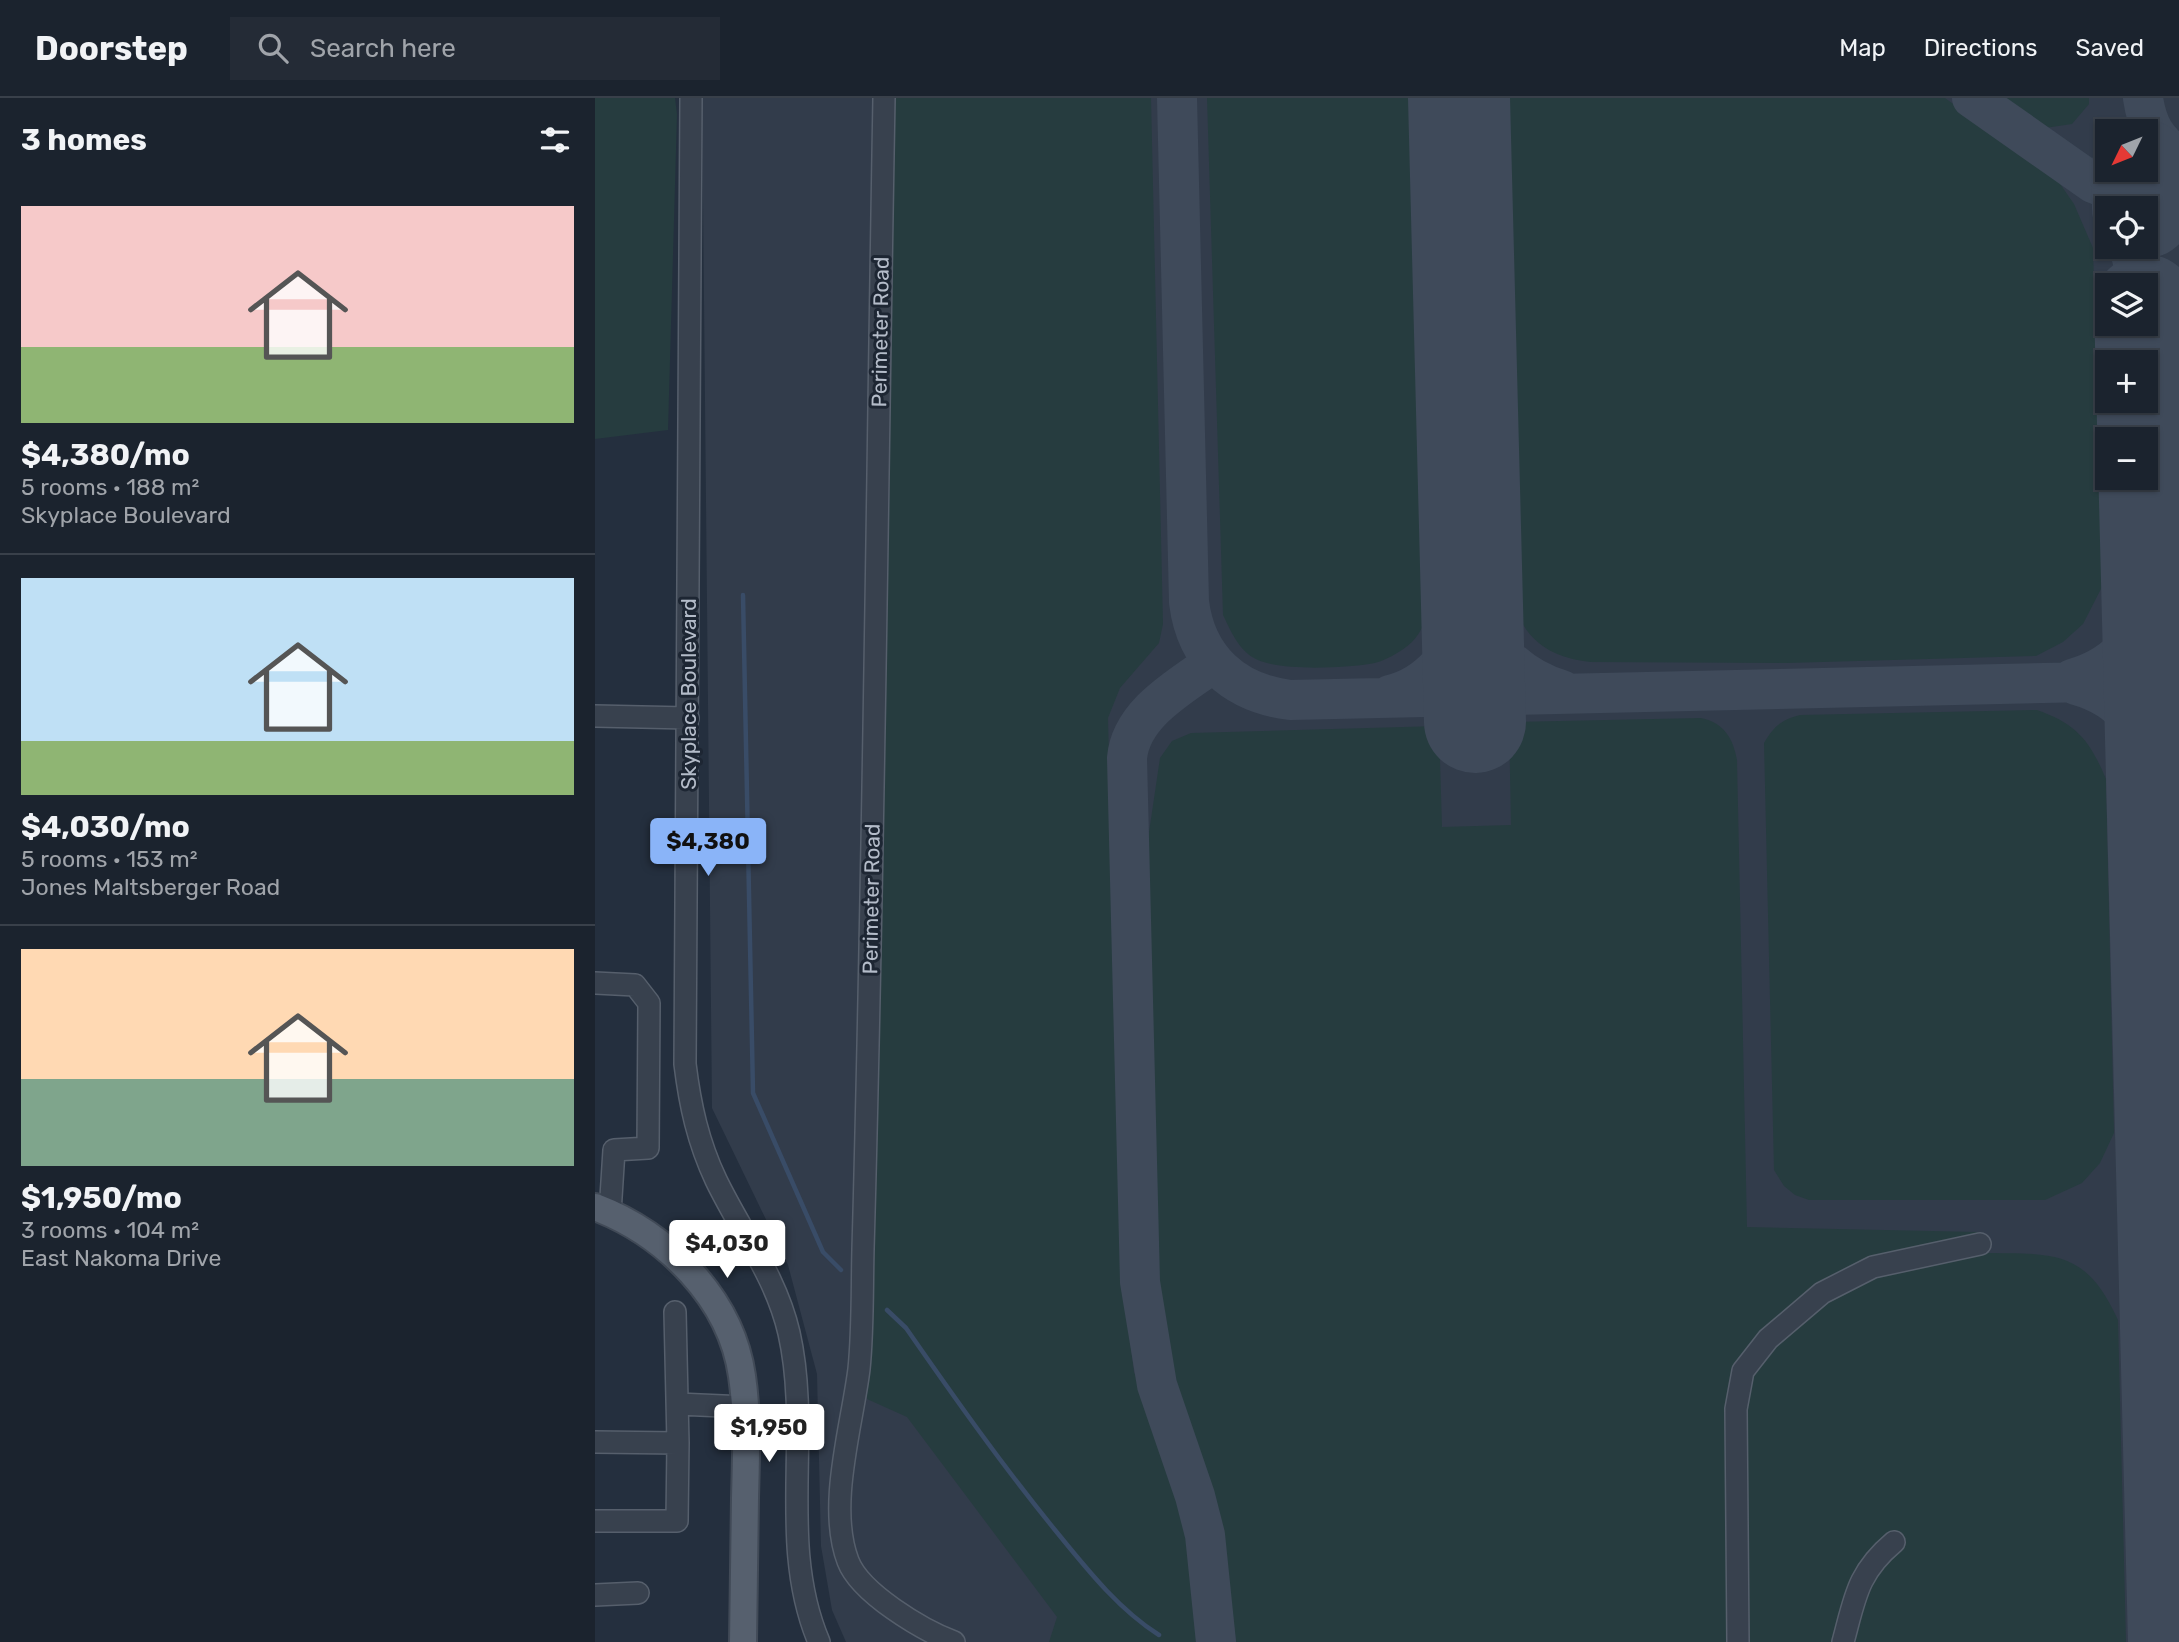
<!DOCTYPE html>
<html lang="en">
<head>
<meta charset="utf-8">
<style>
	body { margin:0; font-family:Rubik,sans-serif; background:#242b36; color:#f1f3f6; height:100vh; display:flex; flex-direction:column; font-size:26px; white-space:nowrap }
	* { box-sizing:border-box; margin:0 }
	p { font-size:23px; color:#a0a4aa }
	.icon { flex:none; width:38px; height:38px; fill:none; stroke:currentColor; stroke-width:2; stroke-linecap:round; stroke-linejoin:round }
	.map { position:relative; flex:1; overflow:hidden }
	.drawer { display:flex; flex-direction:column; background:#1b232e; width:595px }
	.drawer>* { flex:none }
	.needle { width:46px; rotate:227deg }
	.buttons { position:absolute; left:1500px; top:21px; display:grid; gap:14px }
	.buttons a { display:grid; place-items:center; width:63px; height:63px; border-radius:0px; background:#1b232e; box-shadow:0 2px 5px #0004,0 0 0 2px #39404a; font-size:35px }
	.price { position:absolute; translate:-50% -60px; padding:0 16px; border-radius:7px; background:#fff; color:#222; font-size:23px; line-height:46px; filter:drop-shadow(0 2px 4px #0008) }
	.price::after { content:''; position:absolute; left:50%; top:42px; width:21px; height:16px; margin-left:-10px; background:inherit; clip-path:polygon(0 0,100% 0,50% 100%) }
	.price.current { background:#8ab4f8; color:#111 }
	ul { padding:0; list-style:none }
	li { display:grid; align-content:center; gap:14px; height:371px; padding:0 21px }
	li+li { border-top:2px solid #39404a }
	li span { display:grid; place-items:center; height:217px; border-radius:0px; color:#555 }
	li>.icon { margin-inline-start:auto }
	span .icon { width:126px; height:126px; fill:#fffc; stroke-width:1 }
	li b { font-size:30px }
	h2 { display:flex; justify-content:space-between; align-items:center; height:84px; padding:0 21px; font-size:30px }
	header { display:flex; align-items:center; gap:42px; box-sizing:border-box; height:98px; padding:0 35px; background:#1b232e; border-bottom:2px solid #39404a }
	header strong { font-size:33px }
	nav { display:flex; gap:38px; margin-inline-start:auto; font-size:24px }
	.search { width:490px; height:63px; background:#242b36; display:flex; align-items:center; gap:18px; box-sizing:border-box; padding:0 24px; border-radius:0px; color:#a0a4aa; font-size:26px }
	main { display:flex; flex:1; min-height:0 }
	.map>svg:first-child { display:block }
</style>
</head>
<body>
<header>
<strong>Doorstep</strong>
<div class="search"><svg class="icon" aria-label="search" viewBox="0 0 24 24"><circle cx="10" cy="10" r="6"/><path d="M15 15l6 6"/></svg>Search here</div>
<nav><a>Map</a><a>Directions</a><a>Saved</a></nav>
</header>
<main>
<section class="drawer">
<h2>3 homes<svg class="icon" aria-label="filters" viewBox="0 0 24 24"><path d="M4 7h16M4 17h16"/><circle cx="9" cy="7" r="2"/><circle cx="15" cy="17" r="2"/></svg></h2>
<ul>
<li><span style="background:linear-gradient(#f6c9c9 65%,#8fb573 0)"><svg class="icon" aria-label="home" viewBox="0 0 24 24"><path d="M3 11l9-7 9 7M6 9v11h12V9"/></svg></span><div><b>$4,380/mo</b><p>5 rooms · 188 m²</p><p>Skyplace Boulevard</p></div></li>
<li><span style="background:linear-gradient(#bfe0f5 75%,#8fb573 0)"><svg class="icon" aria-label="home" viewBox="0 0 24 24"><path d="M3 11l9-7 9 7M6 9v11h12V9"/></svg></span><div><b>$4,030/mo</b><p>5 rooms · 153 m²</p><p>Jones Maltsberger Road</p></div></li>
<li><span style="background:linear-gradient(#ffd9b3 60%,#7fa58c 0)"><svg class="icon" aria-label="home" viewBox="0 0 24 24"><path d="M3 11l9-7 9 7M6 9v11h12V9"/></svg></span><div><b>$1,950/mo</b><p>3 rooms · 104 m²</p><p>East Nakoma Drive</p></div></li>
</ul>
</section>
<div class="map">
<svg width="1584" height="1544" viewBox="0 0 1584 1544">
	<rect width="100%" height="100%" fill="#242f3e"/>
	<!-- airport -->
	<path fill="#323c4b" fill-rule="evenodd" d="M107,0H1584V1544H251L237,1512L226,1448L222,1276L193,1167L117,1010ZM1512,33H1550V72H1512ZM1512,110H1550V149H1512ZM1512,187H1550V226H1512ZM1512,264H1550V303H1512ZM1512,341H1550V380H1512Z"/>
	<!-- green -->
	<path fill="#263c3f" d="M0,0H80L82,16L73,332L0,341Z
		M298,0H556L568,526L564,545L525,590L513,620L527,1181L539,1274L573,1366L596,1443L604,1544H454L462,1519L312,1319L272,1301Z
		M612,0H831L842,488C833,502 836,524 817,544C806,554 789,564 774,566C748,570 687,573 663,562C644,554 636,533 628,517Z
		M899,0H1350L1461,80L1479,106L1498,150L1507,489L1488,526L1468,544L1441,558L1192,565L996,564C938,558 918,525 911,471Z
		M1408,0H1494V6L1477,26L1450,30Z
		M1442,612C1482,626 1495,643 1511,681L1519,1035L1505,1065L1487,1085L1450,1102H1214L1200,1097L1189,1088L1179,1072L1169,645C1179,628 1186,622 1205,617Z
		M1106,620C1129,625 1138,640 1142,662L1152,1129L1384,1134L1385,1155C1457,1156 1490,1149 1523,1222L1531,1544H641L631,1458L612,1375L572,1259L563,1192L553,741L565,660L577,643L596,635L844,628L847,729L916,727L914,624Z"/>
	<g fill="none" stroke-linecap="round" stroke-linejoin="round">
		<!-- stream -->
		<path stroke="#394c67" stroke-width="4.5" d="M148,497L158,995L228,1154L246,1172
			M292,1212L311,1230C359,1299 407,1367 460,1432C491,1470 523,1511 564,1537"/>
		<!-- taxiway -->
		<path stroke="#3f4a5a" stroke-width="40" d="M582,0L594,504C601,561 639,595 695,602L1584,582
			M1377,0L1498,85L1548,105L1584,97
			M1548,0C1552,27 1561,44 1584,58
			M1534,149L1544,187
			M1548,226L1552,247
			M1555,374L1564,293L1584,217
			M1558,483L1567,519L1584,543
			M618,565C585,589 536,615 532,660L545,1184L562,1287L600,1398L610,1437L621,1544
			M1477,581C1530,566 1548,533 1558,483
			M1481,587C1535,602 1548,635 1562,684
			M795,597C837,587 858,553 876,518C901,552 926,581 967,592
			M1562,684L1569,650L1584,621
			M1570,1020L1584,1064
			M1576,1227L1584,1183"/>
		<!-- runway -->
		<path stroke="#3f4a5a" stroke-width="102" d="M864,0L880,624
			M1547,72L1548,110
			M1550,207L1584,1544"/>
		<defs>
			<path id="minor" d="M96,0L90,966C95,1007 103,1044 121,1082C146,1134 181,1178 194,1235C217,1337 182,1445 224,1544
				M289,0C282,384 279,767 268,1151C267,1190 268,1232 264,1271C257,1328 232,1408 253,1463C265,1495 327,1532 359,1544
				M0,618L93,620
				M0,885L40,887L54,905L53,1050L19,1052L15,1115
				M83,1306L150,1309
				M0,1344L83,1345L80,1214
				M0,1423H82L83,1345
				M0,1497L43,1495
				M1143,1544L1141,1311L1148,1273L1173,1241L1227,1195L1278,1169L1385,1146
				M1248,1544C1260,1500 1262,1475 1299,1444"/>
			<path id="major" d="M0,1109C71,1136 136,1200 147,1278C153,1319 151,1359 150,1400C149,1448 149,1496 148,1544"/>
		</defs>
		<!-- minor casing -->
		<use href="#minor" stroke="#565f6c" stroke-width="24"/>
		<!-- major casing -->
		<use href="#major" stroke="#414a57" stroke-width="30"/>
		<!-- minor -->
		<use href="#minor" stroke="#38414e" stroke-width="21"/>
		<!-- major -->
		<use href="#major" stroke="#56606e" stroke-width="26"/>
	</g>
	<g text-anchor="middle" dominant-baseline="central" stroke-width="6" stroke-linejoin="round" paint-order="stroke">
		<!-- street labels -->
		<g font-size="21" fill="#b4bcc9" stroke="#1d2633">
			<text transform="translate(285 234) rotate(-89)">Perimeter Road</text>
			<text transform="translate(93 596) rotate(-90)">Skyplace Boulevard</text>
			<text transform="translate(276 801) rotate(-89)">Perimeter Road</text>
		</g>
	</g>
</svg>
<div class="buttons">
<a><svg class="needle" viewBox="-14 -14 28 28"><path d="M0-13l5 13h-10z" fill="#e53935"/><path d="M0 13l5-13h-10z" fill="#a0a4aa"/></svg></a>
<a><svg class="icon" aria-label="locate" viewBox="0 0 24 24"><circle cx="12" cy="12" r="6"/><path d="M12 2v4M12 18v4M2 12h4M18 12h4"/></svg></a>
<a><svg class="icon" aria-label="layers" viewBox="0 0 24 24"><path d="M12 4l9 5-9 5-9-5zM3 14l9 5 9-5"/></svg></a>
<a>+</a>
<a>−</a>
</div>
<b class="price current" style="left:113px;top:780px">$4,380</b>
<b class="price" style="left:132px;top:1182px">$4,030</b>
<b class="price" style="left:174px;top:1366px">$1,950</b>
</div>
</main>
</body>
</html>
